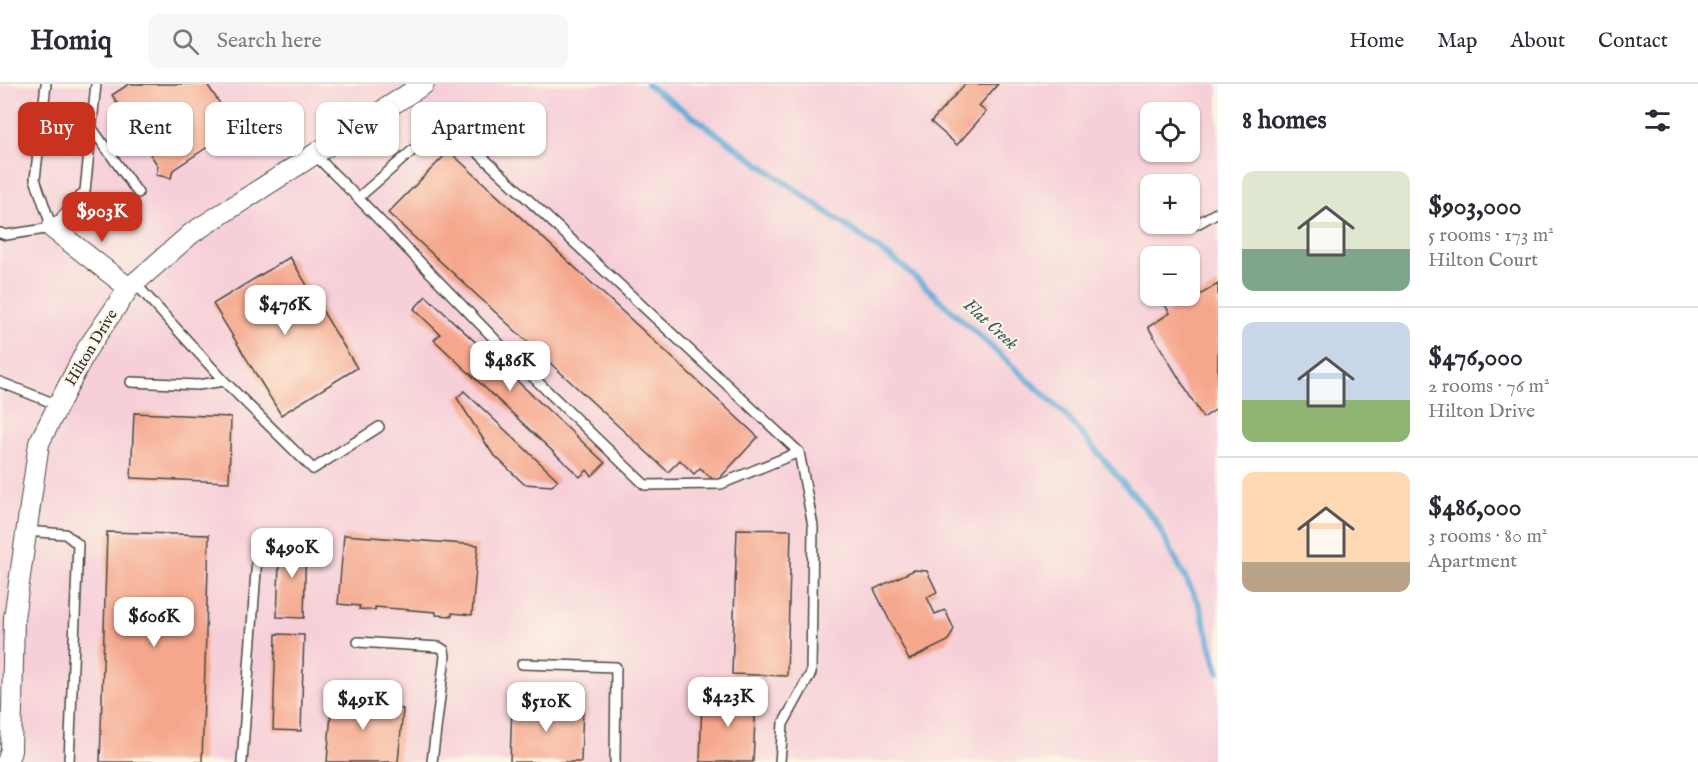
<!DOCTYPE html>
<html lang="en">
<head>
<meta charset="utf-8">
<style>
	body { margin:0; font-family:"IM FELL English",serif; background:#f7f7f7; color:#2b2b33; height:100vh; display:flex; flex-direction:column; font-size:22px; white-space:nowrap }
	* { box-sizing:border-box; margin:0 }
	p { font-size:20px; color:#7c7c81 }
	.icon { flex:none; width:33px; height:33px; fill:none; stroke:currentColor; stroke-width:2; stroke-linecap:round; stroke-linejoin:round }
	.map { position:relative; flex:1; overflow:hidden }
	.panel { display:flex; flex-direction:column; background:#fff; width:480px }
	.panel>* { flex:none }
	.top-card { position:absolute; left:18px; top:18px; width:570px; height:54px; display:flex; gap:12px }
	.fabs { position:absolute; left:1140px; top:18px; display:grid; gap:12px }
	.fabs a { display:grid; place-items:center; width:60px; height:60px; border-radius:12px; background:#fff; box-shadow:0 2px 4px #0004; font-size:30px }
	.price { position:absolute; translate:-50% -51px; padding:0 14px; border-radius:12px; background:#fff; color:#222; font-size:20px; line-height:39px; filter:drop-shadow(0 2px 3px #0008) }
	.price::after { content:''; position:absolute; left:50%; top:36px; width:18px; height:14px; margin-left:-9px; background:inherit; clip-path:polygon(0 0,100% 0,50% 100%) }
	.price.active { background:#c8321e; color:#fff }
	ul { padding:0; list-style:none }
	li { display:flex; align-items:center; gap:18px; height:150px; padding:0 24px }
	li+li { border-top:2px solid #e1e1e2 }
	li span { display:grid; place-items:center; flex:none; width:168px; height:120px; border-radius:12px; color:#555 }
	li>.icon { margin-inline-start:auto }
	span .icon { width:72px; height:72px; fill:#fffc; stroke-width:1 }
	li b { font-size:26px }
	h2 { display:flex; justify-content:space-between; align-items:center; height:72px; padding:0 24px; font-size:26px }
	.tag { padding:0 21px; border-radius:12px; background:#fff; box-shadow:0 2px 4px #0004; font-size:21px; line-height:54px }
	.tag.active { background:#c8321e; color:#fff }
	header { display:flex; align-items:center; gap:36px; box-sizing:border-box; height:84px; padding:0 30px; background:#fff; border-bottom:2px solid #e1e1e2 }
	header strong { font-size:28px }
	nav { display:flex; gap:33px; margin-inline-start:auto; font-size:21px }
	.search { width:420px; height:54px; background:#f7f7f7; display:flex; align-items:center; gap:15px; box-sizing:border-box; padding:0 21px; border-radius:12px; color:#7c7c81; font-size:22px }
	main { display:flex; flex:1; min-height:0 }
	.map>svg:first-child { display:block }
</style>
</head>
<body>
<header>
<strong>Homiq</strong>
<div class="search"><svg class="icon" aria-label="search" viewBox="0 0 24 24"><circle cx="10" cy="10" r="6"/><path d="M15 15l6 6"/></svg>Search here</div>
<nav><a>Home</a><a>Map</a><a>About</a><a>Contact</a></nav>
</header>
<main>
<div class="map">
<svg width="1218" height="678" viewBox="0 0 1218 678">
	<rect width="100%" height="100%" fill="#fcf5e5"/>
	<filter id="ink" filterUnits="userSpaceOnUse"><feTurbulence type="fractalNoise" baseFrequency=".0167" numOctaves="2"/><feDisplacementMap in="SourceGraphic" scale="12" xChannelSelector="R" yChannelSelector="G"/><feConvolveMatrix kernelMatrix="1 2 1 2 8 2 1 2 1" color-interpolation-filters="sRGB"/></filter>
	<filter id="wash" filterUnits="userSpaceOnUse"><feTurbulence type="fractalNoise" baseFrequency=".008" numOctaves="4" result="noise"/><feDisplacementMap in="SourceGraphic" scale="24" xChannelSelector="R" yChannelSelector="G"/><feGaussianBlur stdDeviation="1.35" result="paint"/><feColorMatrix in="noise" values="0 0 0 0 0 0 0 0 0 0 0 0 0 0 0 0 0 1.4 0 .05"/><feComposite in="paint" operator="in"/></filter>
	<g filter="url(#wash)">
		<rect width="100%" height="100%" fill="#f3e3c5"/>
		<!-- built -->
		<path fill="#f6cfd8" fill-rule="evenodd" d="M0,0H1218V678H0ZM1150,28H1190V68H1150ZM1150,100H1190V140H1150ZM1150,172H1190V212H1150Z"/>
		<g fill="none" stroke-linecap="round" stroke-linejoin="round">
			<!-- stream -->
			<path stroke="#60a9d7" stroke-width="6" d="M647,0L904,183L1063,328L1155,436L1199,520L1218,588"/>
		</g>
		<g id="blocks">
			<!-- building -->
			<path fill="#f5a78d" d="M129,0H207L236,44L173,86L171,94L156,91L158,82L112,11Z
				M965,0H998L979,22L986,28L957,61L931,38Z
				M449,67L758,353L716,398L700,384L694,390L680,376L668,388L388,129Z
				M290,173L357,284L281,331L213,220Z
				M1150,178V198L1142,184Z
				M1190,198L1198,212L1218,200V324L1203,334L1148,243L1170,229L1159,212H1190Z
				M426,212L605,379L592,392L587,386L580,393L434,256L440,250L414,225Z
				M464,307L558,396L552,402L524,400L492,369L457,314Z
				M134,329L231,333L229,398L131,394Z
				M737,445L791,446L787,592L732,590Z
				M107,448L209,451L202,678H100Z
				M344,451L478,461L472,531L452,529V532L436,531V528L375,523V526L359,525L360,522L338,520Z
				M280,455L306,456L304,534L277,533Z
				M914,486L927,487L937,508L927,513L935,530L945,526L954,545L948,557L909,576L874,505Z
				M276,550L304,551L301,647L273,646Z
				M333,604L355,605L354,621L403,625L398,678H327Z
				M728,604L749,605V615H756L753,678H700L702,613L728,614Z
				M512,620L583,622L581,678H510Z"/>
		</g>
	</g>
	<g filter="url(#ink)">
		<use href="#blocks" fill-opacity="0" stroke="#494742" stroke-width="1.5"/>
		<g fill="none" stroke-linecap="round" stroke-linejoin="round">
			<defs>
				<path id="service" d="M46,0L35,95L52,144
					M91,43L138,109
					M314,70L358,114L445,38L799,368L721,400L645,401L512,273L358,114
					M1197,140L1218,128
					M0,149L6,151L52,144L85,107L96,0
					M135,199L224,297L313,385L379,343
					M0,298L58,321
					M131,298L198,301L224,297
					M25,447L65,450L78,460L69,678
					M358,558L439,563L444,566L445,572L432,678
					M522,580L616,583L615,678
					M242,678L258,460
					M780,678L783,640L811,589L813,442L799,368"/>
				<path id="minor" d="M52,144L129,204
					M7,678L11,667L14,534L39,359L87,265L129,204L192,149L424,0"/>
			</defs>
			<!-- service casing -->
			<use href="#service" stroke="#494742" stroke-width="12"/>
			<!-- minor casing -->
			<use href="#minor" stroke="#494742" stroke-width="22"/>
			<!-- service -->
			<use href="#service" stroke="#fff" stroke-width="9"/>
			<!-- minor -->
			<use href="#minor" stroke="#fff" stroke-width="20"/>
		</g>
	</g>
	<g text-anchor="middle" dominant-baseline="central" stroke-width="4.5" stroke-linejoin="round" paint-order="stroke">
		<!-- street labels -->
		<g font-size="16" fill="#2b2b2b" stroke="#fcf5e5">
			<text transform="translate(92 264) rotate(-59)">Hilton Drive</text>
		</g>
		<!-- water labels -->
		<g font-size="18" font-style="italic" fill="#3e5767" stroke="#fcf5e5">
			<text transform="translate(990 241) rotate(42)">Flat Creek</text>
		</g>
	</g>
</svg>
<div class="fabs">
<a><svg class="icon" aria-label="locate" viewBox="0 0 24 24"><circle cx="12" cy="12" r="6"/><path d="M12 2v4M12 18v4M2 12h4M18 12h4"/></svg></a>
<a>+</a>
<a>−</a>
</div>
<b class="price active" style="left:102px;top:159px">$903K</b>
<b class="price" style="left:285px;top:252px">$476K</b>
<b class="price" style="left:510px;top:308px">$486K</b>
<b class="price" style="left:292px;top:495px">$490K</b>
<b class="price" style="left:154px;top:564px">$606K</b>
<b class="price" style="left:728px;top:644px">$423K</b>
<b class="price" style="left:363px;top:647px">$491K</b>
<b class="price" style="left:546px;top:649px">$510K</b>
<div class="top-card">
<a class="tag active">Buy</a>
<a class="tag">Rent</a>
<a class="tag">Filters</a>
<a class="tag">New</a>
<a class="tag">Apartment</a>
</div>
</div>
<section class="panel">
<h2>8 homes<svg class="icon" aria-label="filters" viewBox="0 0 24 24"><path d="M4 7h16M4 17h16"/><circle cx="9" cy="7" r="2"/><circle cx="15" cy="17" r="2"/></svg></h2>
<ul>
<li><span style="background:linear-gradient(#dfe7d0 65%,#7fa58c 0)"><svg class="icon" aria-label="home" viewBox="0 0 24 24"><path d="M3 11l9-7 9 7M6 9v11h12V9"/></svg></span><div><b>$903,000</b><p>5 rooms · 173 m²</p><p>Hilton Court</p></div></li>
<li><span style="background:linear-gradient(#c9d6e8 65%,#8fb573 0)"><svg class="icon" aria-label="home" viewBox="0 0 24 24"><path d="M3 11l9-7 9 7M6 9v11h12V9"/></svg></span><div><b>$476,000</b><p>2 rooms · 76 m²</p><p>Hilton Drive</p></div></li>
<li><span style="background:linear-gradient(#ffd9b3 75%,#b9a48a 0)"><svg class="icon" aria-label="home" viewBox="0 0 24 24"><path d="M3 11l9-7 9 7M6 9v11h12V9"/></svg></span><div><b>$486,000</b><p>3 rooms · 80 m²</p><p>Apartment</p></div></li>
</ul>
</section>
</main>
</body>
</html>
